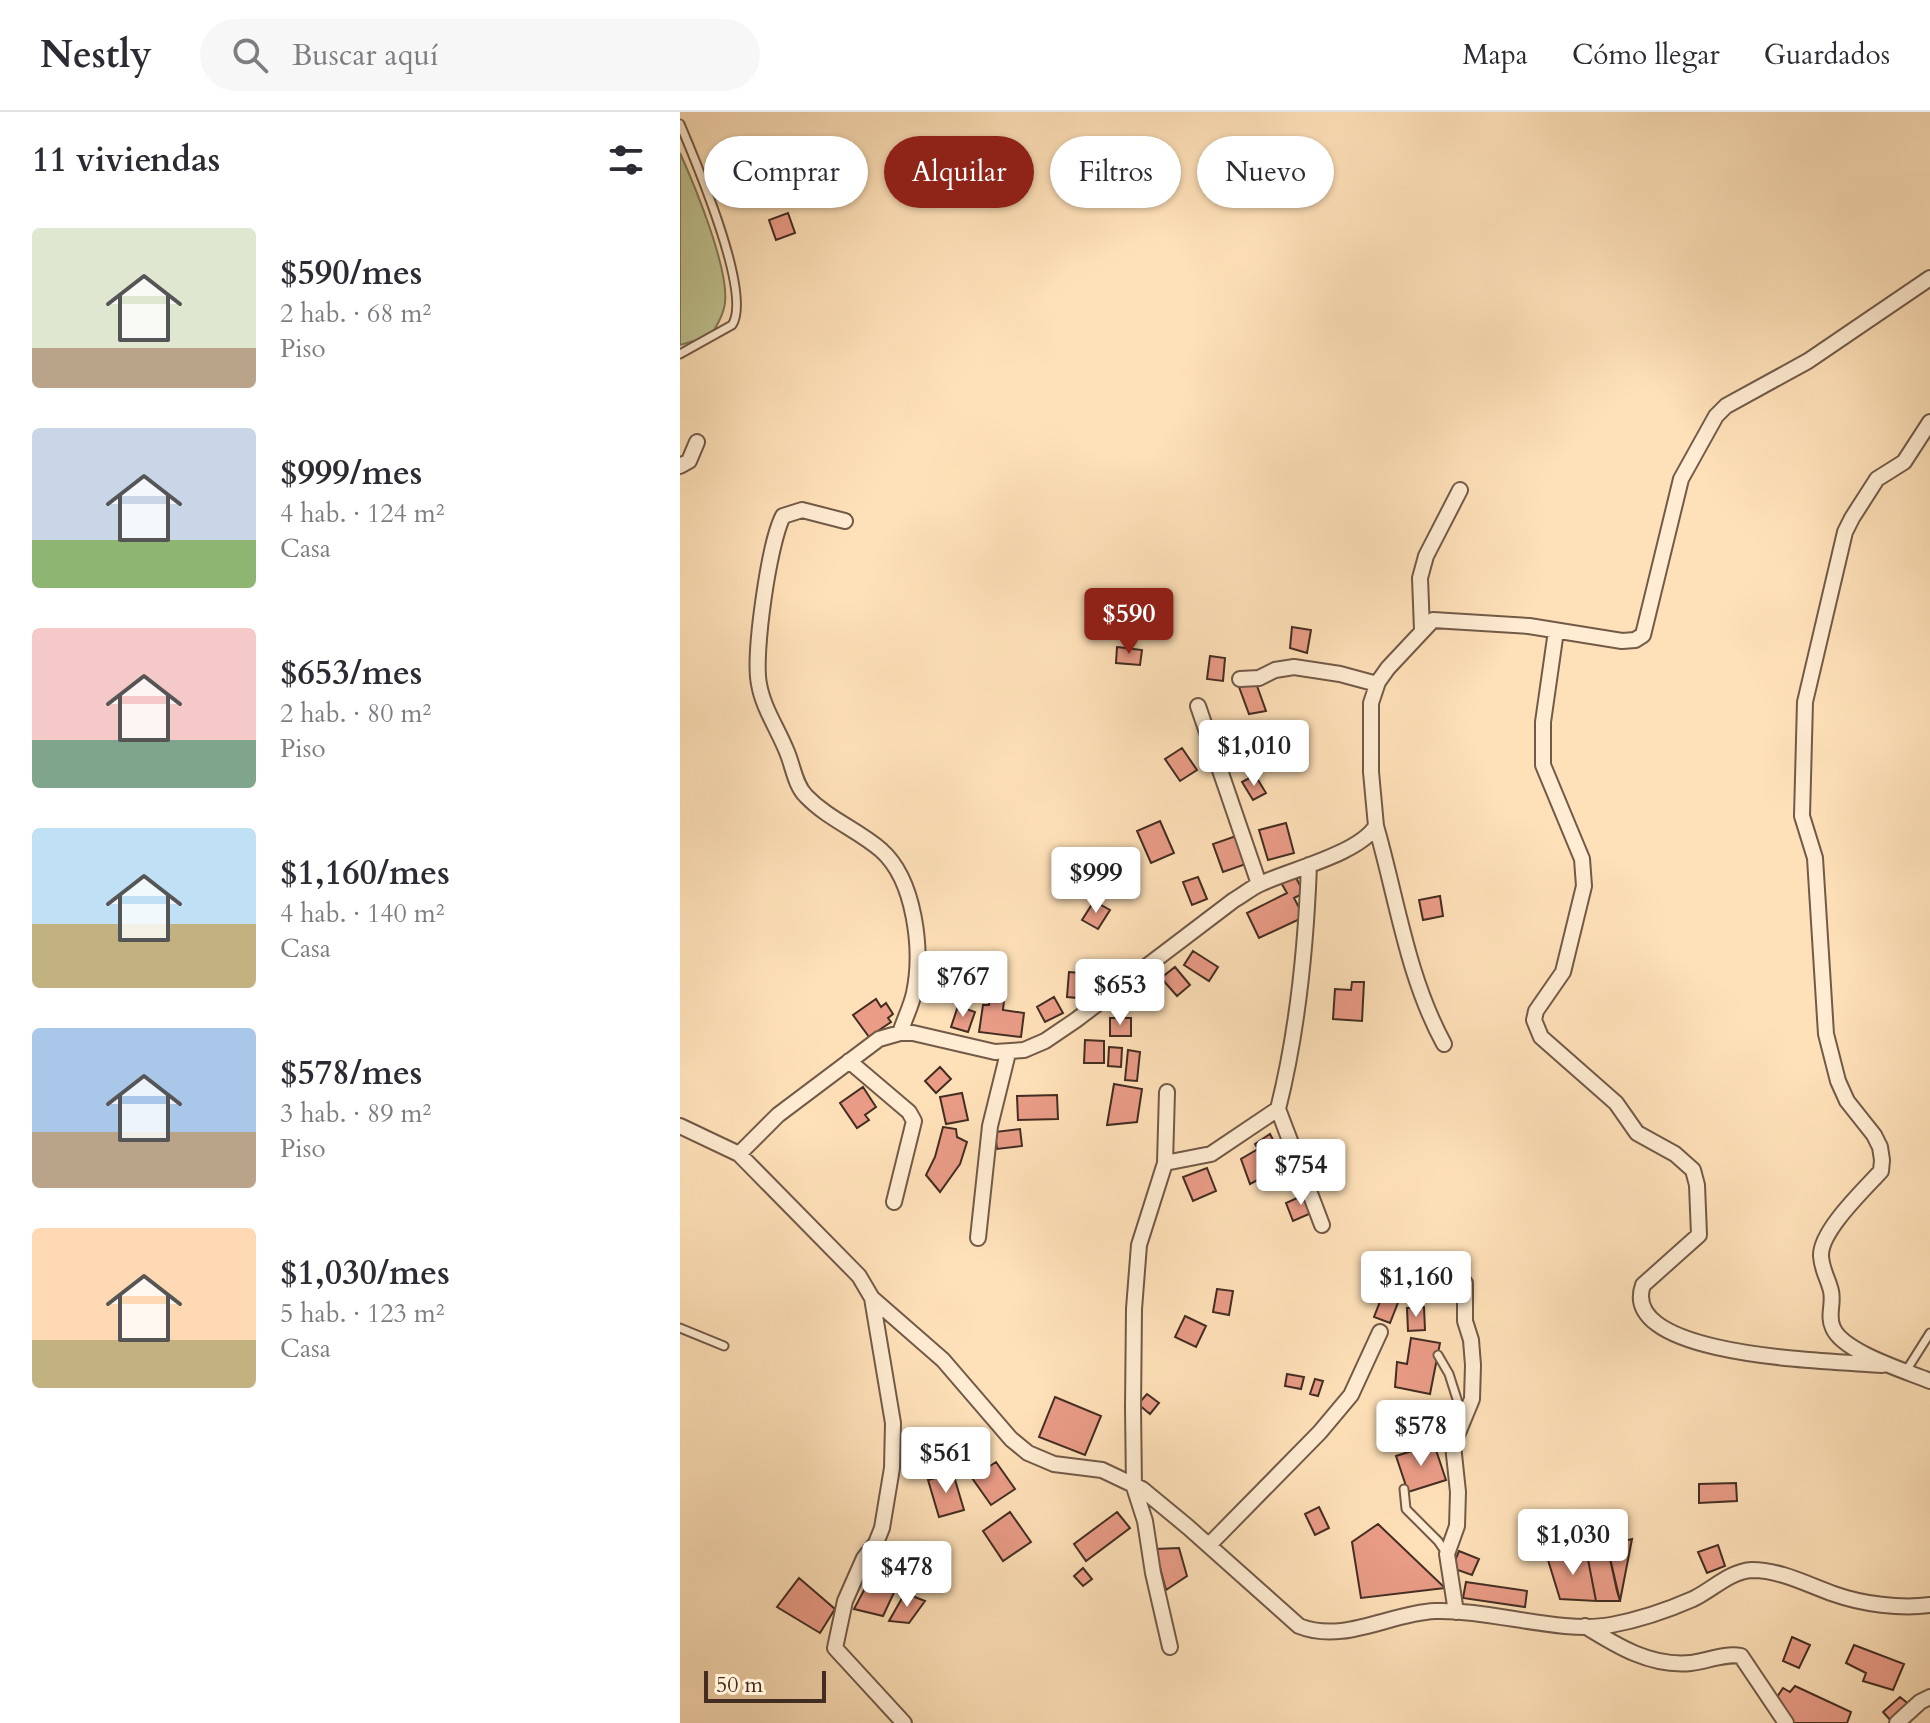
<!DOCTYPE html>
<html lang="es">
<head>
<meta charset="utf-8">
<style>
	body { margin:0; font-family:Cardo,serif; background:#f7f7f7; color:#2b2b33; height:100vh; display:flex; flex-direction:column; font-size:30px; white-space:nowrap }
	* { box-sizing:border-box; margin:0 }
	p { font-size:26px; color:#7c7c81 }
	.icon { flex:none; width:44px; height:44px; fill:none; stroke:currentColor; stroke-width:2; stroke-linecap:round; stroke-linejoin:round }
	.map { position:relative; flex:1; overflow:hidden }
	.panel { display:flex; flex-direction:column; background:#fff; width:680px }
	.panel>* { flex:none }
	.top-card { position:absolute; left:24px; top:24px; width:760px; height:72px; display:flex; gap:16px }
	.scale { position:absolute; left:24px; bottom:20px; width:122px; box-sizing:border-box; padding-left:8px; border:4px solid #432d22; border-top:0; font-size:22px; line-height:28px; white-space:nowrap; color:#432d22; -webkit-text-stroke:6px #ffecd2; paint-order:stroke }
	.price { position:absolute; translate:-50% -68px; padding:0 18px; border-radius:8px; background:#fff; color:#222; font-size:26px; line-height:52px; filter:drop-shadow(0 2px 4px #0008) }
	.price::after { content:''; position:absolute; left:50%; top:48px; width:24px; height:18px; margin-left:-12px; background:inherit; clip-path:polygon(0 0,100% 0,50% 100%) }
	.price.on { background:#8f2418; color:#fff }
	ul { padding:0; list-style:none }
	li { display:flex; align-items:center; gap:24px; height:200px; padding:0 32px }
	li span { display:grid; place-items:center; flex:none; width:224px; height:160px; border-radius:8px; color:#555 }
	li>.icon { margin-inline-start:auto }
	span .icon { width:96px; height:96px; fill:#fffc; stroke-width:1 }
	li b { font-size:34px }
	h2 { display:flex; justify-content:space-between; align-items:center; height:96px; padding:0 32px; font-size:34px }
	.tag { padding:0 28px; border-radius:36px; background:#fff; box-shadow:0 2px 6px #0004; font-size:28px; line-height:72px }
	.tag.on { background:#8f2418; color:#fff }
	header { display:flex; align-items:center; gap:48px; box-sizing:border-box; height:112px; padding:0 40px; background:#fff; border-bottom:2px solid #e1e1e2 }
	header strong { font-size:38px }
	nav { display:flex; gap:44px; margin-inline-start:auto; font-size:28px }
	.search { width:560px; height:72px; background:#f7f7f7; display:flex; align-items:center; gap:20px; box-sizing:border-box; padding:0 28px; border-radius:44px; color:#7c7c81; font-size:30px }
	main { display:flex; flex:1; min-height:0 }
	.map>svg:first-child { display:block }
</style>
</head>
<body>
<header>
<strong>Nestly</strong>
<div class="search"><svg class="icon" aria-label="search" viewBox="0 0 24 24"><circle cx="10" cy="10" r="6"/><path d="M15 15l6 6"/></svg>Buscar aquí</div>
<nav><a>Mapa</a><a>Cómo llegar</a><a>Guardados</a></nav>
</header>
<main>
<section class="panel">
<h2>11 viviendas<svg class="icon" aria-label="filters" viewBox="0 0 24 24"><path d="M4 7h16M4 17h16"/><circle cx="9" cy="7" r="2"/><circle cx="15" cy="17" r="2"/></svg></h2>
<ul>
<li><span style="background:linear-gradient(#dfe7d0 75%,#b9a48a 0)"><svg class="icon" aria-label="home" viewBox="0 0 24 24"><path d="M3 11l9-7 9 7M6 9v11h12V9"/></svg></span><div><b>$590/mes</b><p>2 hab. · 68 m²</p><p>Piso</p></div></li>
<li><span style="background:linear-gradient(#c9d6e8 70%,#8fb573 0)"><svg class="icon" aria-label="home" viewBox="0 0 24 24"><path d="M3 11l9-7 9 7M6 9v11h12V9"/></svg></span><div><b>$999/mes</b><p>4 hab. · 124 m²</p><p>Casa</p></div></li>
<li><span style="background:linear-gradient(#f6c9c9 70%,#7fa58c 0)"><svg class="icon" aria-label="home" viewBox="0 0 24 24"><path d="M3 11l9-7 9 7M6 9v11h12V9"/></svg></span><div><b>$653/mes</b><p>2 hab. · 80 m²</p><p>Piso</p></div></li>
<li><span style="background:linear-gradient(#bfe0f5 60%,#c2b280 0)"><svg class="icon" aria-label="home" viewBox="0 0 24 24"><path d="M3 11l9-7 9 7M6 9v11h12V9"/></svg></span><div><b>$1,160/mes</b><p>4 hab. · 140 m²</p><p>Casa</p></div></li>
<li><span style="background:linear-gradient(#a9c7e8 65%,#b9a48a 0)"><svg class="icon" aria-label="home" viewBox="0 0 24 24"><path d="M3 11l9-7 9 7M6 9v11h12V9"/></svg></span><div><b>$578/mes</b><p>3 hab. · 89 m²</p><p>Piso</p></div></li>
<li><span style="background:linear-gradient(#ffd9b3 70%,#c2b280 0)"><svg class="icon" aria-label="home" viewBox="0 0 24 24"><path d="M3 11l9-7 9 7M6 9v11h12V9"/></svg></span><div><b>$1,030/mes</b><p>5 hab. · 123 m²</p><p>Casa</p></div></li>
</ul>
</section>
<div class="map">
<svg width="1250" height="1611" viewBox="0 0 1250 1611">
	<rect width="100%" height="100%" fill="#ffe1b9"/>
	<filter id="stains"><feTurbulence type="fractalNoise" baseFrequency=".0025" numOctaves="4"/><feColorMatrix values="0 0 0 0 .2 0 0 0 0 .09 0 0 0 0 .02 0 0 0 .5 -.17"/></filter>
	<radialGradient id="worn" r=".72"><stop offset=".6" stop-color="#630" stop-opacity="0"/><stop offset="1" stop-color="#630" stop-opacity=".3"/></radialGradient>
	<!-- green -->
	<path fill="#bfc390" stroke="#817859" stroke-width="2" d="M0,41C14,72 53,165 44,196C42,206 35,216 31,224L0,233Z"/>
	<!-- building -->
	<path fill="#ea9c87" stroke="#432d22" stroke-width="2" d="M108,101L115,121L96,128L89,108Z
		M612,515L631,518L627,541L610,536Z
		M437,535L462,538L460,553L436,551Z
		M530,544L545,546L543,569L527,567Z
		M576,571L586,599L569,602L559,575Z
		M502,636L517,658L500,669L485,647Z
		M575,663L586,681L573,688L562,670Z
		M480,709L494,741L471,751L457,719Z
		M606,711L614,741L588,748L579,718Z
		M556,724L566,752L543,760L533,732Z
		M614,762L624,781L614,786L624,805L579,826L567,801L607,781L600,769Z
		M518,765L527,787L512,793L503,770Z
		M760,784L763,804L743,808L739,788Z
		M414,789L430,798L418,817L402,808Z
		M513,839L538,855L529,869L504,853Z
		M495,855L510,873L497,884L481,866Z
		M389,860L411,862L409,887L387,885Z
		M672,870H684L682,909L653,907L655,877L671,878Z
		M374,885L383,901L365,910L357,895Z
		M310,886L324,888L323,898L344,901L341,925L299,920L303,893H309Z
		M196,887L201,895L206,891L213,902L208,906L211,910L189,925L173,903Z
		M278,894L295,900L288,920L271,915Z
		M430,906H451V924H430Z
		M405,928L424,929V951H404Z
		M429,935L442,936L441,955L428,954Z
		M448,938L460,940L457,969L445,968Z
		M260,955L271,967L256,981L245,969Z
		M434,972L462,977L457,1010L427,1013Z
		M183,975L196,995L185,1003L189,1008L177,1016L160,991Z
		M282,981L288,1008L266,1012L260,985Z
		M377,983L378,1007L338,1008L337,984Z
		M263,1015L276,1017L277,1025L287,1030L280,1052L260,1080L246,1063L255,1045Z
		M340,1017L342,1034L317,1037L315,1020Z
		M590,1022L606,1053L570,1072L561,1047L578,1037L575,1032Z
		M654,1044L663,1072L647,1077L638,1050Z
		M527,1056L536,1079L513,1089L503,1065Z
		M628,1081L636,1099L613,1109L606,1091Z
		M537,1177L553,1179L549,1203L533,1200Z
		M703,1182L719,1188L710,1211L694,1205Z
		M744,1195L745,1218L728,1219L727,1196Z
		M505,1204L526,1214L516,1235L495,1225Z
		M731,1226L760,1231L750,1282L715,1275L717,1250L727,1252Z
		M607,1262L624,1265L621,1277L605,1274Z
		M635,1267L643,1269L638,1284L630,1282Z
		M467,1282L479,1291L470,1302L458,1292Z
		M375,1285L421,1304L405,1343L359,1325Z
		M754,1332L766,1368L728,1380L716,1344Z
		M316,1350L335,1377L311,1393L292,1366Z
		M273,1361L284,1398L259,1405L248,1368Z
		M1056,1371L1057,1389L1019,1391V1372Z
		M639,1395L649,1416L635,1423L625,1402Z
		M330,1400L351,1430L323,1449L303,1419Z
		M437,1400L450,1416L406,1449L394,1432Z
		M698,1412L765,1476L681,1486L672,1430Z
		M886,1412L915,1413V1433L885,1432Z
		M952,1427L940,1489L927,1433Z
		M927,1433L937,1479L940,1489H916L906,1437Z
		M1038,1433L1045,1454L1027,1461L1018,1440Z
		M499,1436L507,1464L486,1478L475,1437Z
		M906,1437L916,1489L880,1487L868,1448Z
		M779,1439L799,1447L792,1463L772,1456Z
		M201,1446L225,1457L203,1504L174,1497Z
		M403,1456L412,1467L403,1474L394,1464Z
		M119,1466L155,1497L140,1521L97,1495Z
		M786,1470L847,1479L845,1495L783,1486Z
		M225,1481L245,1489L229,1511L209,1509Z
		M1112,1525L1130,1533L1119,1556L1103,1549Z
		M1174,1533L1224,1552L1213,1578L1183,1569L1186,1561L1166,1551Z
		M1115,1574L1171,1600L1167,1611H1107L1109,1603L1097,1585L1103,1576L1110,1580Z
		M1220,1585L1230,1593L1212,1610L1203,1600Z"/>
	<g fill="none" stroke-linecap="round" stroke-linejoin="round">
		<defs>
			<path id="lane" d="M0,12C15,48 73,182 52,213L0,242
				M0,1216L44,1234
				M758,1243L769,1262L782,1303
				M1226,1259L1250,1221
				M724,1377L726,1397L758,1429L767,1442"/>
			<path id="street" d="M1250,310L1224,350L1197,367L1172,406L1165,420L1125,590L1122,704L1135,746L1146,922L1158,969L1167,989L1194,1023L1200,1035L1202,1048L1201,1059C1184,1078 1140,1119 1141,1144C1142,1159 1148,1166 1151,1179C1154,1192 1147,1204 1153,1216C1163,1240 1226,1259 1250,1269
				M0,354L9,349L17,330
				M165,409L122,398L103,404C89,431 73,543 79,572C83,596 98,617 107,640C113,654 115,673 126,684C148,707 178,718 201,738C235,768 243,838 234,881C231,895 224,908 220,921
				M742,518L740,466L746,444L780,378
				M876,519L863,610V653L902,747L904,774L883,860L856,899L854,908L861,925L936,991L957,1021L995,1042L1013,1058L1017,1073L1019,1123L963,1173C937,1247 1160,1249 1202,1253
				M560,567L579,566L595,558L614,555L660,562L697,572
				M518,594L579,772
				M696,714C717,787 727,864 764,932
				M169,949L229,1000L234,1009L214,1090
				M487,980L485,1051L459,1133L454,1197L453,1295L454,1375L465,1409L473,1461L490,1535
				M598,997L642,1113
				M0,1014L59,1042L179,1164L192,1186L263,1248L331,1327L348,1341L374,1352L422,1358L462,1377L508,1415L619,1514C664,1532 710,1501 755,1499C809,1497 881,1522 931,1513C958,1508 988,1498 1013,1487C1032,1478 1050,1459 1072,1458C1101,1458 1128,1473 1154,1482C1182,1492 1220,1497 1250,1493
				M59,1042L98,1003L199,927L220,921H233L315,940L344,938L365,929L396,908L554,788C563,783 571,776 580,772C612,757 678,742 696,714L691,660V591L698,570L708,556L753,508L849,514L942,529L955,528L963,523L1001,367L1036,304L1046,294L1128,249L1250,166
				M485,1051L531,1042L598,997C618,918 626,835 629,753
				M298,1126L310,1014L328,941
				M192,1186L213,1311L212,1356L202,1416L196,1431L184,1446L165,1489L155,1536L224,1611
				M529,1433L640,1320L671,1283L700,1220
				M776,1500L767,1442L777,1414L778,1380L773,1333L792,1287L793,1253L791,1228L785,1209V1171
				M905,1514C937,1534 971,1555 1011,1551C1028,1549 1044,1541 1061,1544L1106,1611
				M1217,1611L1240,1590L1250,1585"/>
		</defs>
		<!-- lane casing -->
		<use href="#lane" stroke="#725a48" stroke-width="11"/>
		<!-- street casing -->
		<use href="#street" stroke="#725a48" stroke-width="18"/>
		<!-- lane -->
		<use href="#lane" stroke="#ffecd2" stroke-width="7"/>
		<!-- street -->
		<use href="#street" stroke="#ffecd2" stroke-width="14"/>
	</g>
	<rect width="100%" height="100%" filter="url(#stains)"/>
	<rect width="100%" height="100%" fill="url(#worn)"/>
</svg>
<div class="scale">50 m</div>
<b class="price on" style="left:449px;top:544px">$590</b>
<b class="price" style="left:574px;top:676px">$1,010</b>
<b class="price" style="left:416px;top:803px">$999</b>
<b class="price" style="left:283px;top:907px">$767</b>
<b class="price" style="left:440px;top:915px">$653</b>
<b class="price" style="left:621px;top:1095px">$754</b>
<b class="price" style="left:736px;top:1207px">$1,160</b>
<b class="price" style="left:741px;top:1356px">$578</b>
<b class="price" style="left:266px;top:1383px">$561</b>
<b class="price" style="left:893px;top:1465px">$1,030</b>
<b class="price" style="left:227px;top:1497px">$478</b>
<div class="top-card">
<a class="tag">Comprar</a>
<a class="tag on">Alquilar</a>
<a class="tag">Filtros</a>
<a class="tag">Nuevo</a>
</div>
</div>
</main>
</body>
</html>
